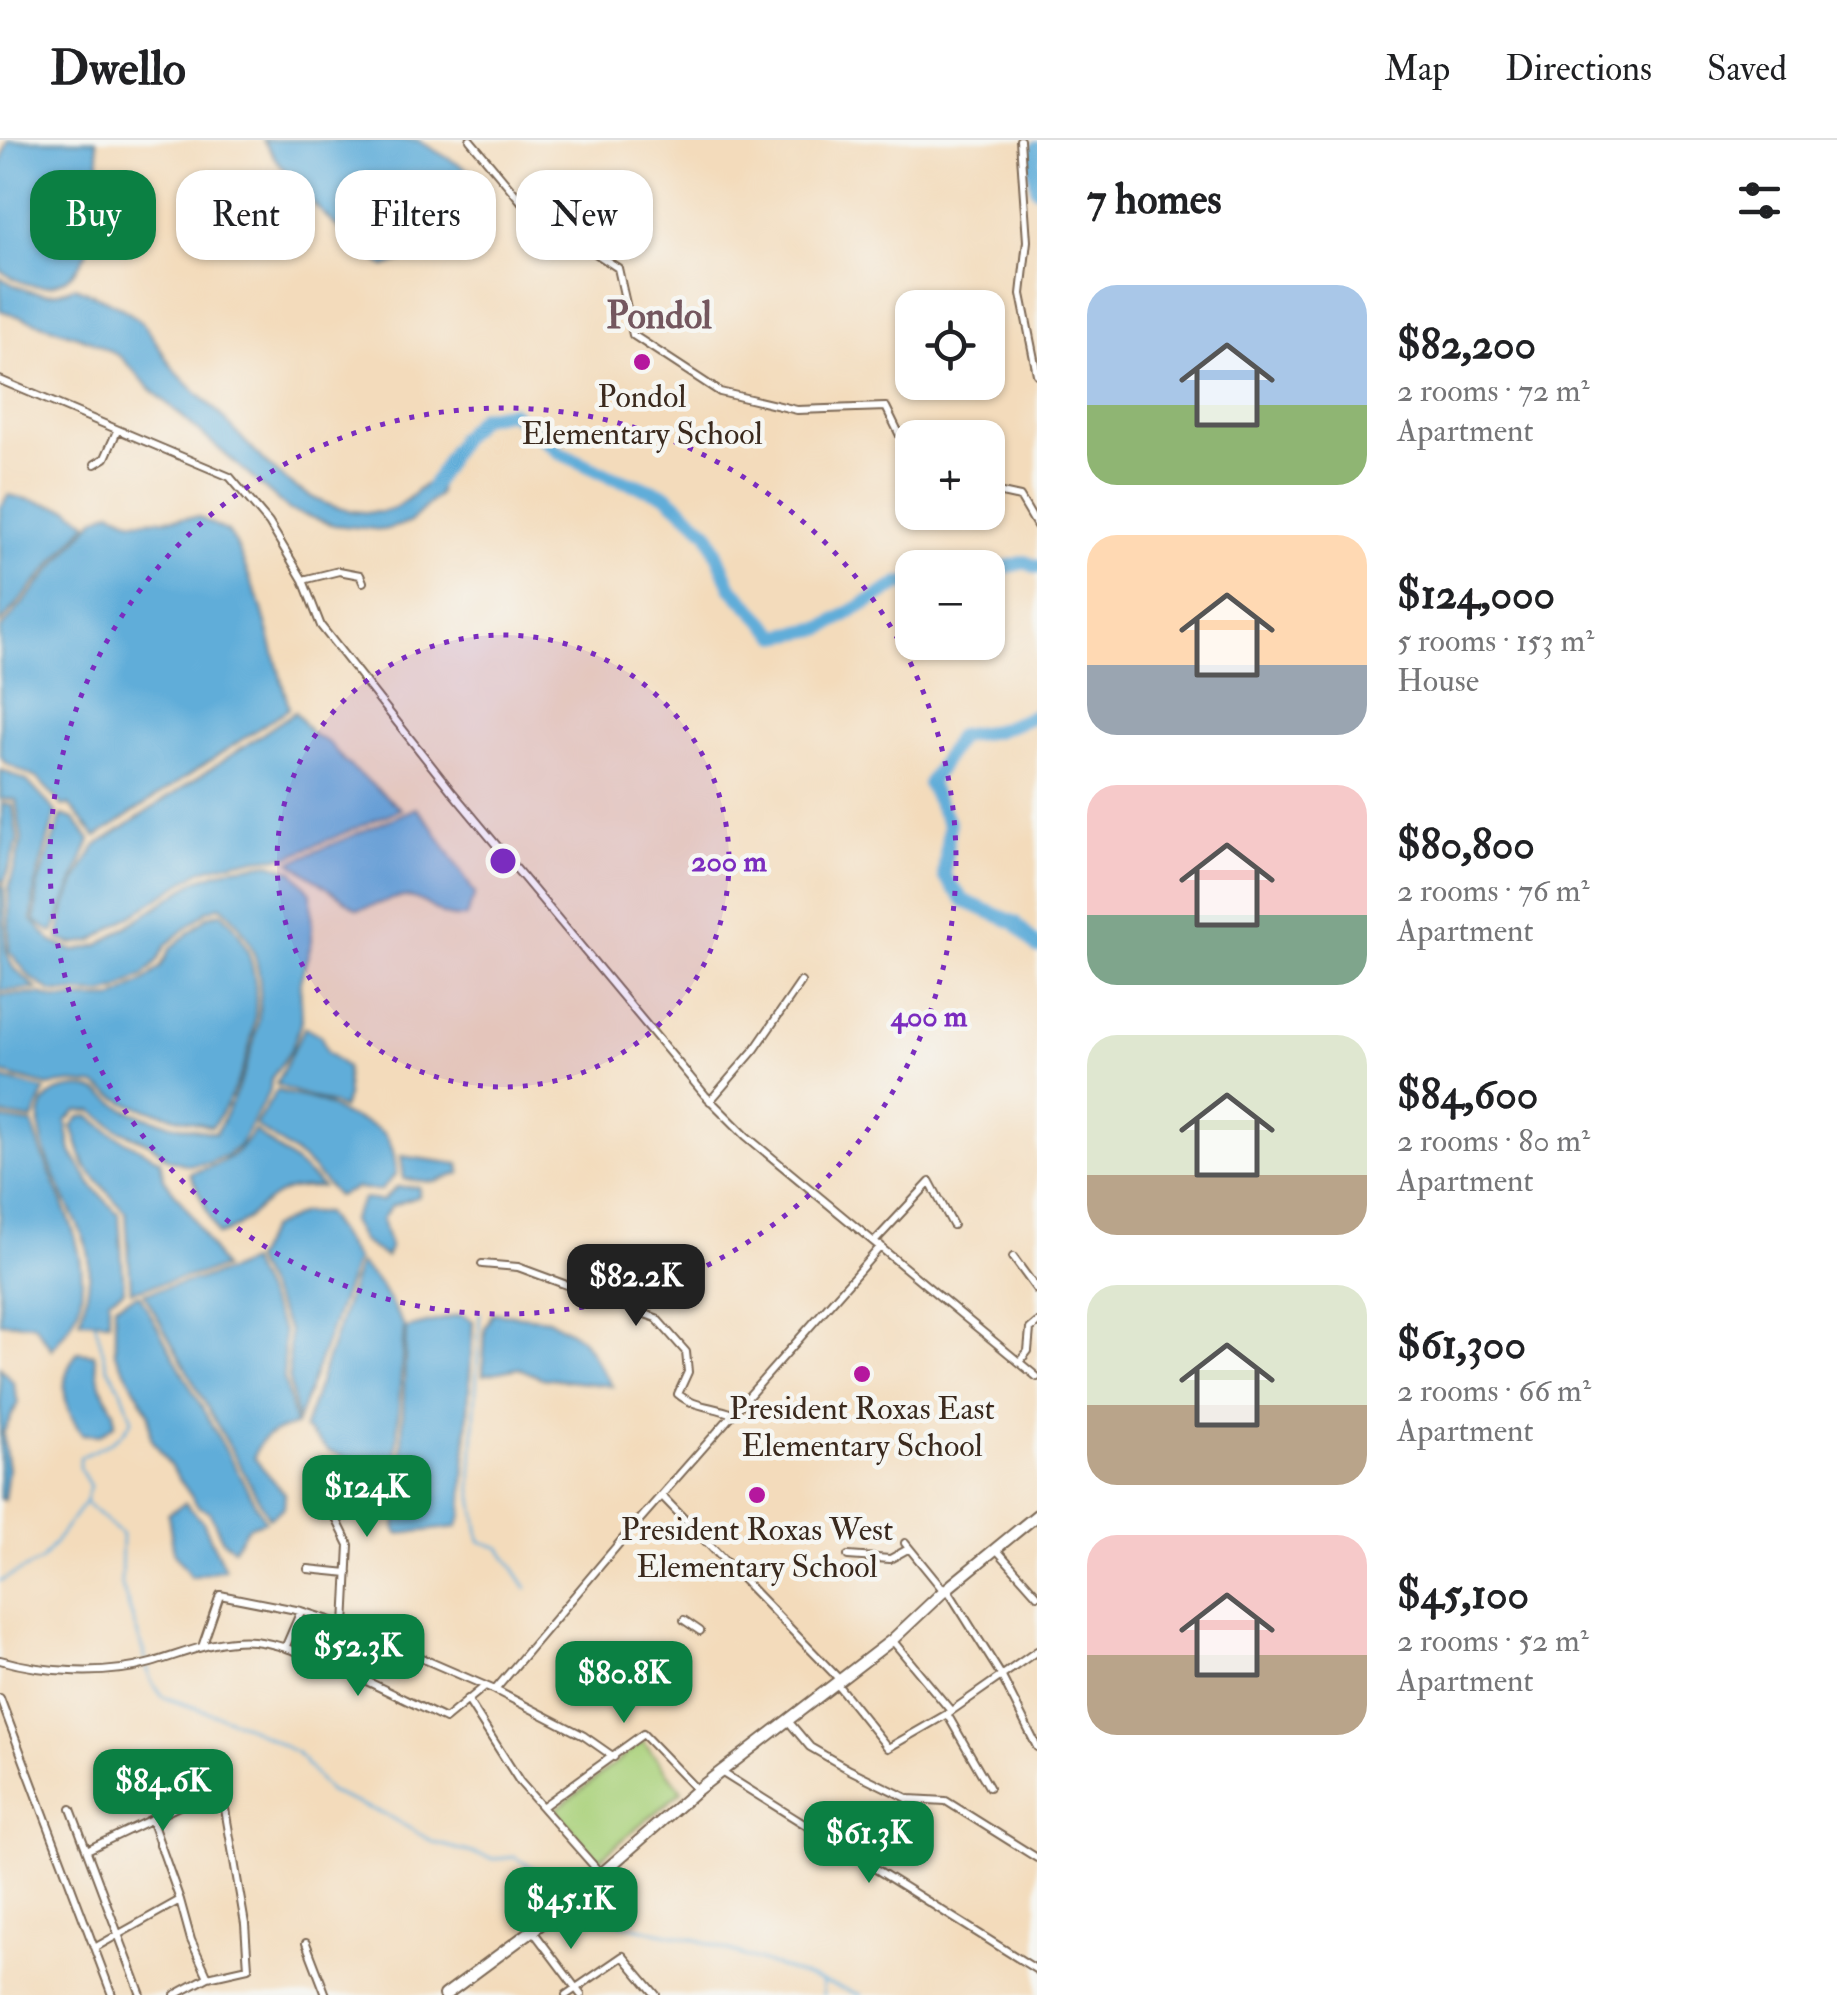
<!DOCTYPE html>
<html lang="en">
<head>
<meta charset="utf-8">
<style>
	body { margin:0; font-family:"IM FELL Double Pica",serif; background:#f6f6f6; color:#202124; height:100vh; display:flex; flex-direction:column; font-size:38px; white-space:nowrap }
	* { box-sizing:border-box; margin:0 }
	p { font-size:32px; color:#757577 }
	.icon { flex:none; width:55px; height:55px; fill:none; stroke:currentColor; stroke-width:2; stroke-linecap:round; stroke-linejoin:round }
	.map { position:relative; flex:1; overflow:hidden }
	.panel { display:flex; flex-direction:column; background:#fff; width:800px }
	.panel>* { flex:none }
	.guide { position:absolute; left:30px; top:30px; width:855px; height:90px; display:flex; gap:20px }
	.tools { position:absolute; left:895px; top:150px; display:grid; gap:20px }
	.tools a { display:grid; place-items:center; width:110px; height:110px; border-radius:20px; background:#fff; box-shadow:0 2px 8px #0004; font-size:50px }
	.price { position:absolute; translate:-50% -85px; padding:0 22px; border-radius:20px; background:#0b8043; color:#fff; font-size:32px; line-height:65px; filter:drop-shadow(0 2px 5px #0008) }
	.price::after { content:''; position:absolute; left:50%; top:60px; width:30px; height:22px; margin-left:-15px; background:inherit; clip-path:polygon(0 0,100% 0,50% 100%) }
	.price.current { background:#222; color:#fff }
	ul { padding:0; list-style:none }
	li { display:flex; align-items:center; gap:30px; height:250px; padding:0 50px }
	li span { display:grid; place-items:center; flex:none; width:280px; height:200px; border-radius:30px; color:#555 }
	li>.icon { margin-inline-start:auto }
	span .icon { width:120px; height:120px; fill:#fffc; stroke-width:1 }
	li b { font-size:42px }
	h2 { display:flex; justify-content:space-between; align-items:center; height:120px; padding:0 50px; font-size:42px }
	.tag { padding:0 35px; border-radius:30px; background:#fff; box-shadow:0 2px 8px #0004; font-size:35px; line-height:90px }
	.tag.current { background:#0b8043; color:#fff }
	header { display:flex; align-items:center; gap:60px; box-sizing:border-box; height:140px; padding:0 50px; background:#fff; border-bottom:2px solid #e0e0e0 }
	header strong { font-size:48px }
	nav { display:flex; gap:55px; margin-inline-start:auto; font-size:35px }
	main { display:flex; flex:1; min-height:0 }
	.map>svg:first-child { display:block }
</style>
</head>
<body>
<header>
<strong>Dwello</strong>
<nav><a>Map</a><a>Directions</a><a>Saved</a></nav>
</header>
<main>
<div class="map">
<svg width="1037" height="1855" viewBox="0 0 1037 1855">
	<rect width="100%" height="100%" fill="#f6f6f2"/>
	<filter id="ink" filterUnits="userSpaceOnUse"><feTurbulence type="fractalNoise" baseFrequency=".01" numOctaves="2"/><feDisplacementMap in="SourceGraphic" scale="20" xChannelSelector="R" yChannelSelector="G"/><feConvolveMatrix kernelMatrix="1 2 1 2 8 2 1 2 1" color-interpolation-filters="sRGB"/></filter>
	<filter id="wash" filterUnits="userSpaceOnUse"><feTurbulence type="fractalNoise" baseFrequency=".0048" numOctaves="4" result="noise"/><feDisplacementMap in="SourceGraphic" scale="40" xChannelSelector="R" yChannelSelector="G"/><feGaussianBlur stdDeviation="2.25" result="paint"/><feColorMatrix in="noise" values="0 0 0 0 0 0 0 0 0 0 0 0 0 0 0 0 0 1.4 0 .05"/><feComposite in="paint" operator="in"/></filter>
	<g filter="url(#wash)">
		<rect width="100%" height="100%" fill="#f3dbbb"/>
		<!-- green -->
		<path fill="#abd27d" stroke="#737e4e" stroke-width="2.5" d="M643,1601L682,1651L598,1720L555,1670Z"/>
		<!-- water -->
		<path fill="#60add9" stroke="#4e6c7c" stroke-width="2.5" d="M8,0H96C98,15 101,32 101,47C100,108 68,178 0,130V27Z
			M263,0H417L470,31L463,45L483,97L438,107L385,127C340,93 293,48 263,0Z
			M0,137C25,153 47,159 74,147C96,155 124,166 142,183C154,195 162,214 173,228C187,246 206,260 222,277C265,323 310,378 381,372C407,369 416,344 439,338V354L409,383L383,390L334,385L289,370L152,250L121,217L89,200L0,170Z
			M8,355L69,369L88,383L0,484V369Z
			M111,371L133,381L198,377L228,392L236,404L262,469L289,568L96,697L69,665L63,666L38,639L5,623L0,615V490L95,379Z
			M295,572L312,594L329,603L345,622L401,669L290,716L238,721L202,730L92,801L72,804L59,799C61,768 79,732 96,706Z
			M1,630L27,641L56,672L35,745L32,780L52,802L74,811L99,805L197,740L231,728L270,723L293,731L311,753L312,801L300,841L302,881L291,910L271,939L270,950L240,1005L227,1015L209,1023L188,1025L168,1019L151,1004L117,989L93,971H77L66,981L71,1012L93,1047L119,1075L124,1150L109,1159V1181L80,1180C86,1159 93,1133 88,1111C81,1077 7,975 57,952C68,948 83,946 94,950C106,954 116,965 127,970C156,982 186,988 216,993C253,925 291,826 221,766L207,771L166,805L156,823L144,835L118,850L103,854L52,852L31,838L9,811V748L22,700L16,660L0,659Z
			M2,663L13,665L18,700L4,743L0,738Z
			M416,668L432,686L475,754L466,777C435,779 436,765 413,758C393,753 376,768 357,769L291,722Z
			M62,675L74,679L90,700L53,793L35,781L38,744Z
			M0,744L4,747L6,810L12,826L37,849L0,851Z
			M221,772C281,827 254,929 212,987L128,964L95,945L73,943L47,946L0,933V855L40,854L56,859L114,858L144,841L161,827L170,809L208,776Z
			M305,887L321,896L327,912L346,927L347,957L342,969C321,956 298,956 276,944Z
			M0,938L45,950L33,980L0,975Z
			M277,950C292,956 309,957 323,963C331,966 337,972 344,975C381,988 394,991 396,1034L380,1051L357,1048L337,1056L306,1022L255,985Z
			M90,976L113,994L160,1020L164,1039L191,1074L223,1128L131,1151L126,1073L85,1026L72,986L80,977Z
			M0,979L33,984C47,1043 92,1099 80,1162C76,1180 62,1195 52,1209L34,1184L0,1182Z
			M254,990C277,1010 301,1025 322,1047C311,1048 298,1047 288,1050C261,1059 245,1088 218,1095L190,1033C220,1025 238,1017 254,990Z
			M401,1016L459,1024L461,1033L435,1042L404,1039Z
			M397,1047H419V1056L391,1066L382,1079L390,1108L386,1117L363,1102L351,1081L363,1059L382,1061Z
			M301,1073H325L356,1120L297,1282L289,1239V1191L253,1120L270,1089Z
			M249,1122L283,1191L284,1238L295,1285C275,1291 258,1295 254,1318L285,1354L284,1367L269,1378L144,1153L225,1132Z
			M359,1123L381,1146L404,1187L394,1350L366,1342L350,1319L329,1311L304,1288Z
			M139,1154L265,1381L248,1387L234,1408L223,1401L209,1371L198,1366L151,1298L149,1273L115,1213V1165Z
			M493,1173L548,1179L582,1199L612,1246L542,1238L519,1228L483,1235L485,1188Z
			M461,1175L473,1181L462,1376L457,1387L398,1394L395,1387L400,1358L406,1188Z
			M78,1212L94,1214L100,1245L114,1271L115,1284L100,1295L82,1294C63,1267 57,1238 78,1212Z
			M0,1227L13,1242L18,1263L3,1293L8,1329L4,1360L0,1359Z
			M185,1363L203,1382L225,1429L191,1437L174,1413L168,1374Z"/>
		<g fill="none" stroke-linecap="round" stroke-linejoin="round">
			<!-- stream -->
			<path stroke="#60add9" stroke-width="2.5" d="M480,1173L471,1345L480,1401L500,1408L527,1448
				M85,1362L122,1395L121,1443L146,1520
				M0,1441L41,1421L85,1362L90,1346L80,1329V1317C100,1308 124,1299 132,1279L122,1251L107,1226L95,1182
				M147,1527L151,1541L163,1557L238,1582L297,1613L329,1652L386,1675L435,1703L495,1719L515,1717L542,1733L564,1761
				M569,1767L629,1786L694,1799L862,1855
				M822,1842L823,1855"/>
			<!-- river -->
			<path stroke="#60add9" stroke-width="14" d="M1037,8L1034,20L1037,49
				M430,350L461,298L481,277L511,272L560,313L610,336L666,355L708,392L731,447L778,496L823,488L899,444L912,442
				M988,432L1025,422L1037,427
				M1037,575L995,591L959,596L929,644L949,684L944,736L964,761L1016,783L1037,807"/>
		</g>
	</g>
	<g filter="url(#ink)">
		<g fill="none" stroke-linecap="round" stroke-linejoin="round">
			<defs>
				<path id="minor" d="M470,0L526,67L618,128L633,195L720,252L797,270L886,267L912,320
					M1020,0L1027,101L1021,154L1037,234
					M0,240L230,337L269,383L303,440L321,486L453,653L705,955L746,996L1037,1237
					M95,324L105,318L117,291
					M988,350L1020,357L1037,386
					M303,440L339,431L360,435L363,442
					M710,961L755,909L801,842
					M875,1101L930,1042L953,1085
					M1013,1117L1037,1150
					M482,1124L518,1127L656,1178L686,1212L688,1232L678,1254C693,1267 712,1266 733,1274
					M1020,1221L1028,1211L1030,1189L1037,1183
					M308,1336L329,1364L349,1405L345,1485
					M662,1356L840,1540
					M905,1403L944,1451
					M996,1409L1037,1455
					M848,1416L890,1419L908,1409
					M308,1429L348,1433
					M947,1449L1001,1535L1037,1607
					M684,1480L700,1491
					M892,1500L951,1571
					M202,1507L220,1455L301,1471L345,1485L495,1550L584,1596L614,1617
					M285,1508L301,1471
					M0,1520C45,1533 106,1536 151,1523C185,1513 217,1498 254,1501C305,1506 395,1556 445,1579L484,1547
					M836,1543L888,1608L947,1574L1037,1511
					M495,1550L621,1401L881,1106
					M0,1558L112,1855
					M467,1559L520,1642L601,1734
					M947,1574L989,1647
					M789,1582L810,1607L850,1630L909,1659L946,1661L1037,1718
					M721,1632L1037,1830
					M542,1667L643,1594L696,1649
					M71,1669L141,1855
					M89,1709L221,1646L245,1784L248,1828L208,1837L175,1855
					M180,1760L191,1800L208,1837
					M533,1791L581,1855
					M306,1803L326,1855
					M96,1807L180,1760L151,1679
					M566,1855L623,1816L656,1855"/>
				<path id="primary" d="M445,1855L560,1770L697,1650L892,1500L944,1451L1037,1375"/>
			</defs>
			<!-- minor casing -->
			<use href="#minor" stroke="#7b6855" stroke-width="10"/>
			<!-- primary casing -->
			<use href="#primary" stroke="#7b6855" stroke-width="14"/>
			<!-- minor -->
			<use href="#minor" stroke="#fff" stroke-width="6"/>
			<!-- primary -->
			<use href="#primary" stroke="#fff" stroke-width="10"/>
		</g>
	</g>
	<!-- distance rings -->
	<circle cx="503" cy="721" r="226" fill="#7b2cbf" fill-opacity=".12"/>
	<g fill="none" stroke="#7b2cbf" stroke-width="5" stroke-dasharray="5 10">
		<circle cx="503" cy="721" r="226"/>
		<circle cx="503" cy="721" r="453"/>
	</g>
	<!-- markers -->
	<g fill="#b5179e" stroke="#f6f6f2" stroke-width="4">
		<circle cx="642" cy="222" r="10"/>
		<circle cx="862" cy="1234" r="10"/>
		<circle cx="757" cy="1355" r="10"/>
	</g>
	<g text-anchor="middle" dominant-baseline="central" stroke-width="9" stroke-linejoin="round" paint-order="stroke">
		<!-- poi labels -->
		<g font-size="32" fill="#3b2a1e" stroke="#f6f6f2">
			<text x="642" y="257">Pondol<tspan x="642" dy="37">Elementary School</tspan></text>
			<text x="862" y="1269">President Roxas East<tspan x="862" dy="37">Elementary School</tspan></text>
			<text x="757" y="1390">President Roxas West<tspan x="757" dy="37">Elementary School</tspan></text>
		</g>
		<!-- quarter labels -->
		<g font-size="38" font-weight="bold" fill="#74575f" stroke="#f6f6f2">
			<text x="659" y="176">Pondol</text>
		</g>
	</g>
	<circle cx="503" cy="721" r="15" fill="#7b2cbf" stroke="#f6f6f2" stroke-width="5"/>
	<g font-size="30" text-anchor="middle" font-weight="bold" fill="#7b2cbf" stroke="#f6f6f2" stroke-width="9" stroke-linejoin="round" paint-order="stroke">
		<text x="729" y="731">200 m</text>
		<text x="929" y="886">400 m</text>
	</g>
</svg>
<div class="tools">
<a><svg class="icon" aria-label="locate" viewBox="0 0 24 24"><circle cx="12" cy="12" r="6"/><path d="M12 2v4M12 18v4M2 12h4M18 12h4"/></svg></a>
<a>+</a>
<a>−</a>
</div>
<b class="price current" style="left:636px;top:1189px">$82.2K</b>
<b class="price" style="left:367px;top:1400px">$124K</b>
<b class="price" style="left:358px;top:1559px">$52.3K</b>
<b class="price" style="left:624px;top:1586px">$80.8K</b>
<b class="price" style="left:163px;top:1694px">$84.6K</b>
<b class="price" style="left:869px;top:1746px">$61.3K</b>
<b class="price" style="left:571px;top:1812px">$45.1K</b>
<div class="guide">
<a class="tag current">Buy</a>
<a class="tag">Rent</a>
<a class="tag">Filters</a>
<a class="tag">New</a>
</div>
</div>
<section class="panel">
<h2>7 homes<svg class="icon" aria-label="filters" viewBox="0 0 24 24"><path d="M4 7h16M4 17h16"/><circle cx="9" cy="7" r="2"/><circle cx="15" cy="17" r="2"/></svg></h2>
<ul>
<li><span style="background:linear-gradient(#a9c7e8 60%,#8fb573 0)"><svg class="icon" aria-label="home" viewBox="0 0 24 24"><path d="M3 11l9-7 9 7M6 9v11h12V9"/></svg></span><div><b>$82,200</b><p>2 rooms · 72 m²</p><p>Apartment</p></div></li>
<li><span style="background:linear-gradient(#ffd9b3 65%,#9aa5b1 0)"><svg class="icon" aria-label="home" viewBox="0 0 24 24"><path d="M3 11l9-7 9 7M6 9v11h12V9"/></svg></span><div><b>$124,000</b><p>5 rooms · 153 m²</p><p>House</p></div></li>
<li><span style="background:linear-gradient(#f6c9c9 65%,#7fa58c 0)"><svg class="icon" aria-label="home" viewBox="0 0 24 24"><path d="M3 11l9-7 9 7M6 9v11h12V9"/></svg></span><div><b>$80,800</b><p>2 rooms · 76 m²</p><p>Apartment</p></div></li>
<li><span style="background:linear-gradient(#dfe7d0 70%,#b9a48a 0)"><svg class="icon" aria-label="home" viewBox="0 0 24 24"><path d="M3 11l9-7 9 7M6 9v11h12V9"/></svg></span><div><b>$84,600</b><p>2 rooms · 80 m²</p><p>Apartment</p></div></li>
<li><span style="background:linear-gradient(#dfe7d0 60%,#b9a48a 0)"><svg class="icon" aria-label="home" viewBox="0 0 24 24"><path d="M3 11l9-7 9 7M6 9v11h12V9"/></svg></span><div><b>$61,300</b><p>2 rooms · 66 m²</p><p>Apartment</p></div></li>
<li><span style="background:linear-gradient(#f6c9c9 60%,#b9a48a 0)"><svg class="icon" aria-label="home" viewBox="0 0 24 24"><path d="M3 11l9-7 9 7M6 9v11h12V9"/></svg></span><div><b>$45,100</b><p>2 rooms · 52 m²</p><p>Apartment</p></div></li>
</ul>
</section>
</main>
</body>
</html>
